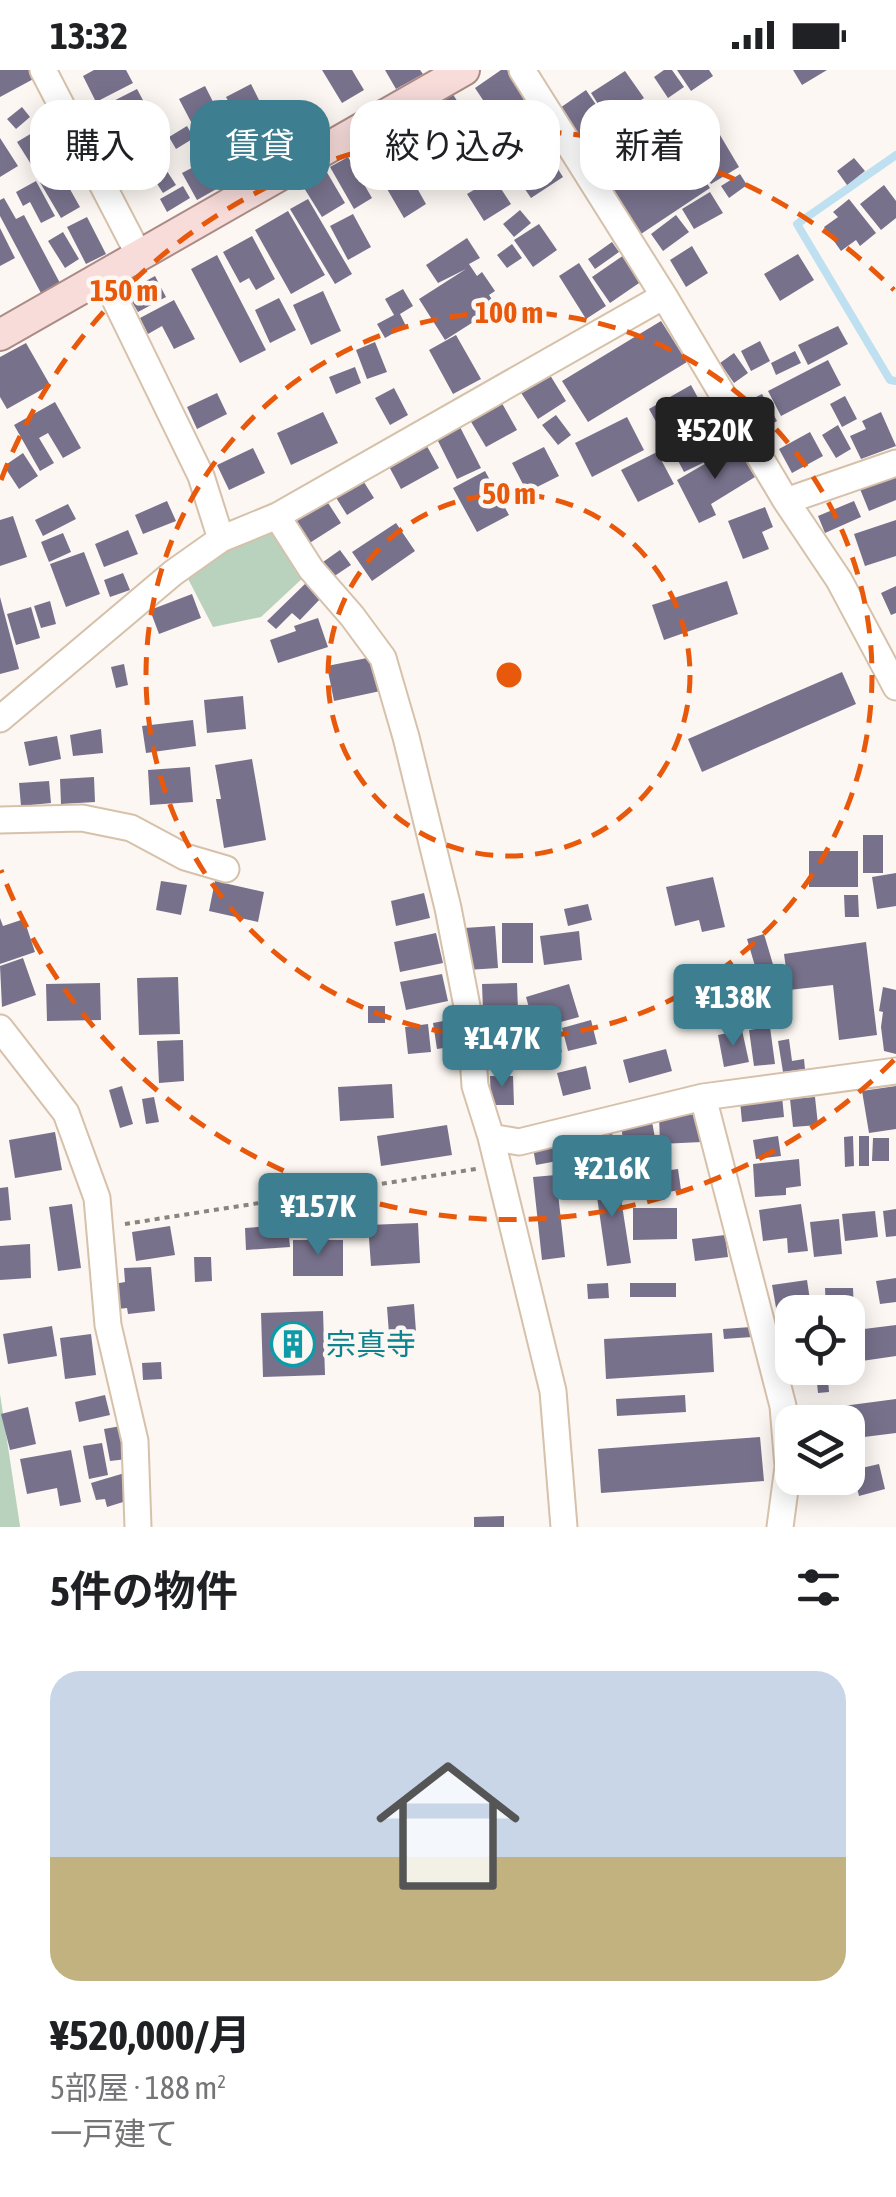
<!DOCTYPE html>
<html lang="ja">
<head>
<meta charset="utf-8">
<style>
	body { margin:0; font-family:"Asap Condensed","Noto Sans JP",sans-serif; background:#f6f6f6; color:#202124; height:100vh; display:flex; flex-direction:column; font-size:38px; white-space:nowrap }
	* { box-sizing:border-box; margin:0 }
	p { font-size:32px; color:#757577 }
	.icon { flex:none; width:55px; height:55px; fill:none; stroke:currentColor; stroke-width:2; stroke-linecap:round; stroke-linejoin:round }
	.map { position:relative; height:1457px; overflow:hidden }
	.side { display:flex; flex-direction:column; background:#fff; flex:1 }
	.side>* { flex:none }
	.top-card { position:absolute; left:30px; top:30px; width:838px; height:90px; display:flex; gap:20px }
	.fabs { position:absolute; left:775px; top:1225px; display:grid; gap:20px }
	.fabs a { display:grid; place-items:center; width:90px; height:90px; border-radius:20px; background:#fff; box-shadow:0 5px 25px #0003; font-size:50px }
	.price { position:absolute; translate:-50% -85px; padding:0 22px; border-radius:10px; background:#3d7f90; color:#fff; font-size:32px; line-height:65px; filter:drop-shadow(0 2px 5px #0008) }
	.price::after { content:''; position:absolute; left:50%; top:60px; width:30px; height:22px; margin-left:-15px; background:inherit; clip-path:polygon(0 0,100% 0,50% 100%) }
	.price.active { background:#222; color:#fff }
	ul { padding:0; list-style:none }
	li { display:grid; align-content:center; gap:20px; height:530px; padding:0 50px }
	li+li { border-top:2px solid #e0e0e0 }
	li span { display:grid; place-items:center; height:310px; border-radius:30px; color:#555 }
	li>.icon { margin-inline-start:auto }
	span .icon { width:180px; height:180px; fill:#fffc; stroke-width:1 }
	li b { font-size:42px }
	h2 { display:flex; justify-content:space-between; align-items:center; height:120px; padding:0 50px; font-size:42px }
	.tag { padding:0 35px; border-radius:30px; background:#fff; box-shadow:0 5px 25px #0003; font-size:35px; line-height:90px }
	.tag.active { background:#3d7f90; color:#fff }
	.status { display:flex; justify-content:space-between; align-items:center; height:70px; padding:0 50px; background:#fff; direction:ltr }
	.status svg { height:28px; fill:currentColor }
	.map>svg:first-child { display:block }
</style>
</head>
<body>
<div class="status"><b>13:32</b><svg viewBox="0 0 49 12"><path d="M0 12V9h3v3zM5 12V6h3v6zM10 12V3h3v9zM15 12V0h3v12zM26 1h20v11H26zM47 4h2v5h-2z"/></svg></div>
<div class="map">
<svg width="896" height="1457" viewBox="0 0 896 1457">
	<rect width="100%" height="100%" fill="#fcf7f2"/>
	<!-- green -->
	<path fill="#b9d2be" d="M273,456L306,505L261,547L213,557L185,503L225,476Z
		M0,1324L20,1456V1457H0Z"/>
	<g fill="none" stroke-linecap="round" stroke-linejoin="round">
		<!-- stream -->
		<path stroke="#bee0f0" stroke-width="8" d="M896,85L797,154L890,310L896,311"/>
	</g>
	<!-- building -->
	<path fill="#78718c" d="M0,0H36L39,6L0,27Z
		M94,0H126L133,13L96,32L83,6Z
		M322,0H352L364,20L342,33Z
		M385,0H420L423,4L396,19Z
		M501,0H507L528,31L497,51L475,18Z
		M664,0H672L684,17L668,28L654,7Z
		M677,0H709L713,6L691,21Z
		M793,0H827L802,15Z
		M625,1L644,28L609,51L591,23Z
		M251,14L268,48L244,61L226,27Z
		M205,16L234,73L209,86L179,29Z
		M137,19L153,49L98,77L82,47Z
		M586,20L605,48L575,67L557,40Z
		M452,23L467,46L409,85L394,62Z
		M530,35L547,60L517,80L500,54Z
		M22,37L30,47L16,59L7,49Z
		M279,46L295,76L260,94L244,64Z
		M667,54L710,118L641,164L598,100Z
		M187,56L194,68L176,79L169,67Z
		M37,60L54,87L34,99L17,72Z
		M386,63L426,134L404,148L362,76Z
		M720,65L739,97L711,114L692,81Z
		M0,68L18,96L0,107Z
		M143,76L158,98L145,107L130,85Z
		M547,82L563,107L531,128L514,103Z
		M348,87L372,128L354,139L330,97Z
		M854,88L865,101L847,115L837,101Z
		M205,91L220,117L197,130L182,103Z
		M58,98L80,137L61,148L38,109Z
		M165,98L176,115L163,123L152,106Z
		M325,99L345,133L322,147L301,113Z
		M740,104L747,115L729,128L721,116Z
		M494,108L511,134L484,151L467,124Z
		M36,111L55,146L41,153L30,132L23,136L16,122Z
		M884,115L896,131V148L881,160L860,134Z
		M183,116L190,128L167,142L160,129Z
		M710,122L723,143L694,159L682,139Z
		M4,128L16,149L24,145L61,215L42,225L0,146V130Z
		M308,129L352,204L335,214L290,139Z
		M849,129L876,163L860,176L856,170L841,181L824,157L838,147L833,142Z
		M520,140L531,153L514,167L503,154Z
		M288,141L325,205L291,224L255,160Z
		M353,144L371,177L348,190L330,156Z
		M676,145L689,162L663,181L651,164Z
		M87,147L106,184L86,194L67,157Z
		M539,154L557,180L533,197L514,170Z
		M0,158L15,188L0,196Z
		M63,162L79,189L65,198L48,171Z
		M252,166L275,209L256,220L249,208L240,213L223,182Z
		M467,168L480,188L469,194L477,206L482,202L495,221L489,225L497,237L445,270L419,229L466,199L438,213L426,195Z
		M612,172L619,182L595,199L588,189Z
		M512,174L522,188L507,198L497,185Z
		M692,176L708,203L686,217L670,190Z
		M798,184L814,210L780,231L764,204Z
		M217,185L266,280L240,293L191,199Z
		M624,185L642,211L610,233L592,207Z
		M579,193L606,236L586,249L559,206Z
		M155,206L166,227L138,242L126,222Z
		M403,219L413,236L400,244L406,256L385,268L377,254L394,245L385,229Z
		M323,221L341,261L311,275L293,235Z
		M279,228L296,260L270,273L255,240Z
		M174,230L195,269L174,279L162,256L148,264L140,248Z
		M661,251L687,292L588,352L562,311Z
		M838,256L848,274L808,295L798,275Z
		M456,265L481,309L453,324L429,280Z
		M760,271L770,291L751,301L741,281Z
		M375,272L387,302L367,309L356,280Z
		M26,273L50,315L7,339L0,327V287Z
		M795,281L801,293L776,305L771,293Z
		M734,283L748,303L734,313L720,293Z
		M828,290L841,315L781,346L768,321Z
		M355,297L361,313L336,324L329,307Z
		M545,297L566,331L538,349L516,315Z
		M691,315L703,337L676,352L681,360L665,368L649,339Z
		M394,318L408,345L390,355L375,328Z
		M217,323L227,344L197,359L187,337Z
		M762,324L777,351L760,361L744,333Z
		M845,326L857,349L842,357L830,334Z
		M499,328L517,360L486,377L467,345Z
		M55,332L81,378L63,388L48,363L39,368L54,393L40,401L14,355Z
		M323,342L338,373L291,395L277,363Z
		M881,342L896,376L861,389L850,366L866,359L862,351Z
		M556,345L571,365L558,375L542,355Z
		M627,347L644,380L592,407L575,373Z
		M728,350L735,365L712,377L717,386L684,402L672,379Z
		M838,355L851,379L836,388L822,365Z
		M460,357L481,398L457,409L437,369Z
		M810,362L823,386L792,403L779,379Z
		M423,369L439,398L401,419L385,389Z
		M736,376L755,407L711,434L716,445L699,453L677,410Z
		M544,377L559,406L527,422L512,393Z
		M253,378L265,403L229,420L217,395Z
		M657,382L674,414L638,432L621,400Z
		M23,383L38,406L19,419L4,396Z
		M485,401L509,445L477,462L453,418Z
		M896,404V430L869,441L860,419Z
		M362,409L374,428L347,445L335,426Z
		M323,425L341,453L308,474L290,447Z
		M167,431L176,451L143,464L135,445Z
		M854,431L861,447L825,463L818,446Z
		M68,434L76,449L43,466L35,450Z
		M765,437L773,457L762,462L769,479L743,489L728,451Z
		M13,446L27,487L0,496V450Z
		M896,450V486L865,496L854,464Z
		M396,453L415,481L372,511L352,482Z
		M128,460L138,484L104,497L95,474Z
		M63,463L71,482L49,492L41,472Z
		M340,480L351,495L333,507L323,492Z
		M84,482L100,524L66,537L50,494Z
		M123,503L130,520L110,527L104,510Z
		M727,511L738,544L664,570L652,535Z
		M307,512L322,527L300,550L292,543L276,559L267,551Z
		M896,516V543L891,545L881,523Z
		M192,524L201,548L159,564L150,540Z
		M0,527L19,599L0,604Z
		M50,531L56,554L41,558L34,536Z
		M31,537L40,568L16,575L7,544Z
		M318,548L328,577L278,593L270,570L296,561L294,556Z
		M372,587L385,620L334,631L327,596Z
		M124,594L128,615L116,618L111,597Z
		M842,602L856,634L702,702L688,669Z
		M243,626L246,659L207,663L204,630Z
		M193,650L196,676L146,683L142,656Z
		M101,659L103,683L73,686L70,665Z
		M57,666L61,689L29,696L24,672Z
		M252,689L266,770L224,778L216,729H221L215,695Z
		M190,697L193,732L150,735L148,700Z
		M94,707L95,732L61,734L60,709Z
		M49,711L51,733L21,736L19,713Z
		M863,765H883V803H863Z
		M809,781H858V817H809Z
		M896,803V836L877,839L872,807Z
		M713,807L725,857L702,862L699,850L675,856L666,817Z
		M161,811L187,815L181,845L156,840Z
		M215,811L264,822L258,852L209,841Z
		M424,823L430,848L396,856L391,831Z
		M844,825H858L859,847H845Z
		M588,834L592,850L568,856L564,839Z
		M0,848L3,856L24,849L35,882L0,894Z
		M502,853H533V893H502Z
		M495,856L498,898L467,900L464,858Z
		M579,861L582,890L544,895L540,866Z
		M436,863L443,893L400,902L394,872Z
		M764,864L777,908L760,913L747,869Z
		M866,872L877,965L839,970L833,915L789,920L784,884Z
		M23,888L36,925L2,937L0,896Z
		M442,904L448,931L406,940L400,912Z
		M178,907L180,964L139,965L137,908Z
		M100,913L101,950L47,951L46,914Z
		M517,913L518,941H483L482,914Z
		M569,914L579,947L535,959L526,927Z
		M883,917L896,920V984L884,981L881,957L883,942L879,941Z
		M368,936H385V953H368Z
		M459,948L463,975L437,979L433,953Z
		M591,950L597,974L568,981L562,958Z
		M513,951V972L492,973L491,952Z
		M428,954L431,982L408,984L405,957Z
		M770,957L775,994L754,996L749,960Z
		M556,959L562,982L534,989L528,967Z
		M742,960L749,992L724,997L718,965Z
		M789,969L792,991L804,989L805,999L783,1002L778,971Z
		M183,970L184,1011L159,1013L157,971Z
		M666,979L672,1001L629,1013L623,990Z
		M586,996L591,1019L563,1026L557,1003Z
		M490,1006H513L514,1035H491Z
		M392,1014L394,1048L340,1051L338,1017Z
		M122,1016L133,1054L120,1058L109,1020Z
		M896,1016V1059L869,1063L862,1021Z
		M782,1026L784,1047L742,1052L740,1031Z
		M154,1027L159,1052L146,1054L142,1029Z
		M815,1027L818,1055L793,1057L790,1029Z
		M701,1044L702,1072L660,1074L659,1046Z
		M651,1046L655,1068L624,1074L620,1051Z
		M447,1055L452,1085L381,1096L377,1066Z
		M55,1062L62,1100L15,1108L9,1070Z
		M612,1063L615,1080L536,1095L533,1078Z
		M778,1066L781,1086L756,1089L753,1070Z
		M853,1066L854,1096L845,1097L844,1067Z
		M859,1066H869V1096H859Z
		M873,1068H889V1091H872Z
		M799,1089L801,1116L786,1118V1125L755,1127L753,1094Z
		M678,1099L681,1120L633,1127L629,1106Z
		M617,1103L631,1193L607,1196L594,1106Z
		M556,1105L565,1187L542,1190L533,1107Z
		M8,1117L11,1150L0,1151V1118Z
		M72,1134L81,1198L58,1201L49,1137Z
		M801,1134L808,1181L788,1183L787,1168L763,1171L759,1140Z
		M633,1138H677V1169L633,1170Z
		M896,1139V1166L886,1167L883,1141Z
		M875,1141L878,1167L845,1171L842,1144Z
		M839,1149L842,1184L814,1187L810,1152Z
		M418,1153L420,1193L371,1196L368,1155Z
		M288,1155L290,1177L246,1180L245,1158Z
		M170,1156L175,1185L136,1191L132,1162Z
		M725,1165L728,1187L695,1191L692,1169Z
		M293,1170H343V1206H293Z
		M30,1174L31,1208L0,1210V1176Z
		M194,1187H211L212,1211L195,1212Z
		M151,1197L155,1241L128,1244L127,1238L117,1239L114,1214L125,1212L124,1198Z
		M896,1208V1232L880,1234L876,1211Z
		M807,1210L811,1237L777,1243L772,1215Z
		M608,1213L609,1228L588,1229L587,1214Z
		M630,1213H676V1227H630Z
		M825,1218H853L854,1241L826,1242Z
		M414,1234L416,1262L389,1264L387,1237Z
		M323,1241L325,1305L263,1307L261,1243Z
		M896,1255V1286L848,1293V1261Z
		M52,1256L57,1286L8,1294L3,1264Z
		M751,1257L752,1267L724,1269L723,1259Z
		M712,1263L714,1302L606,1309L604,1269Z
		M91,1264L96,1305L65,1309L60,1268Z
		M161,1292L162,1309L143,1310L142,1293Z
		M806,1298H827L829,1322L818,1323L816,1303L806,1304Z
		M105,1325L110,1345L79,1352L75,1332Z
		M685,1325L686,1342L617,1346L616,1329Z
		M896,1329V1363L848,1369L843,1336Z
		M28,1337L36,1374L10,1380L1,1344Z
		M121,1356L127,1389L110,1391L104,1359Z
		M760,1367L764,1411L601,1423L598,1379Z
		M102,1373L108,1405L89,1409L83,1376Z
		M71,1380L81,1432L60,1436L57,1418L27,1424L20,1389Z
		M879,1394L885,1419L859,1426L853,1400Z
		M128,1402L136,1428L107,1437L105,1429L96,1430L91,1413Z
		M795,1408H833V1419L795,1418Z
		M504,1446V1457H474V1447Z"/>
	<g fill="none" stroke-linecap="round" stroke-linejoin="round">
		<defs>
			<path id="minor" d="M43,0L140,187
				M522,0L664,226L786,431L839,510L896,617
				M786,431L896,393
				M277,446L311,499L352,546L383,588L406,667L448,838L471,957L475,1016L491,1067L553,1321L564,1457
				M221,469L277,446L664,226
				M0,649L173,503L221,469L201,406L104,207
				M0,750L82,748L131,758L185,787L226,799
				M0,958L66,1043L97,1128L108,1255L135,1371L138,1457
				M703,1027L783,1336L788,1397L780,1457
				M491,1067L519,1072L703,1027L896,1001"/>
			<path id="major" d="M0,265L464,0"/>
		</defs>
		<!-- minor casing -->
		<use href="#minor" stroke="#d6c1aa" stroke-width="29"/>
		<!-- major casing -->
		<use href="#major" stroke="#ab8b85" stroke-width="34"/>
		<!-- path -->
		<path stroke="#8b847d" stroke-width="4" stroke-dasharray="5 5" stroke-linecap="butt" d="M125,1154L476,1099"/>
		<!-- minor -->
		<use href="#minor" stroke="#fff" stroke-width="25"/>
		<!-- major -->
		<use href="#major" stroke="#f7dcda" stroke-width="30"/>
	</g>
	<!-- distance rings -->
	<g fill="none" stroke="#e8590c" stroke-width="5" stroke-dasharray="18 12">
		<circle cx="509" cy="605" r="181"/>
		<circle cx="509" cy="605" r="363"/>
		<path d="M894 990A544 544 0 0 1 1 800M1 410A544 544 0 0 1 894 220"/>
	</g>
	<!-- icons -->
	<defs>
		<symbol id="building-ring" viewBox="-11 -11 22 22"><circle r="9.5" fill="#fcf7f2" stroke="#0f9aa8" stroke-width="1.5"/><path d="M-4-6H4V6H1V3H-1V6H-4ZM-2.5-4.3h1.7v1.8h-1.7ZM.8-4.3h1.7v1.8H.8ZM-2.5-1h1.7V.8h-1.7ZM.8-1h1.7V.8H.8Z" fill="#0f9aa8"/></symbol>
	</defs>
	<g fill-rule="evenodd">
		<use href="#building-ring" x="268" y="1249" width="50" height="50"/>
	</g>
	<g text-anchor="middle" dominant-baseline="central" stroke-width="9" stroke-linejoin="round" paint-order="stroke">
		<!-- culture labels -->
		<g font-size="30" fill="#0d838f" stroke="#fcf7f2" text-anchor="start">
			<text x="326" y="1274">宗真寺</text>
		</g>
	</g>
	<circle cx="509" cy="605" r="15" fill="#e8590c" stroke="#fcf7f2" stroke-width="5"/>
	<g font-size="30" text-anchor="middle" font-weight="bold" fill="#e8590c" stroke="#fcf7f2" stroke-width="9" stroke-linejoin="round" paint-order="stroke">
		<text x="124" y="231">150 m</text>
		<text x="509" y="253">100 m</text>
		<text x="509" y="434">50 m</text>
	</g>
</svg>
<div class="fabs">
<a><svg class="icon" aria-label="locate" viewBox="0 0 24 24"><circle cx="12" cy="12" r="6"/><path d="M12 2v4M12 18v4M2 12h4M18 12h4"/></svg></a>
<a><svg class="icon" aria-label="layers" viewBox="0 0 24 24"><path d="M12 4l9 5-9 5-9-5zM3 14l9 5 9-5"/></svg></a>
</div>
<b class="price active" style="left:715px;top:412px">¥520K</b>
<b class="price" style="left:733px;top:979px">¥138K</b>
<b class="price" style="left:502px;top:1020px">¥147K</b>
<b class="price" style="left:612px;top:1150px">¥216K</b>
<b class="price" style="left:318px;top:1188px">¥157K</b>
<div class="top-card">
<a class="tag">購入</a>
<a class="tag active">賃貸</a>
<a class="tag">絞り込み</a>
<a class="tag">新着</a>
</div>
</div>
<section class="side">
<h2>5件の物件<svg class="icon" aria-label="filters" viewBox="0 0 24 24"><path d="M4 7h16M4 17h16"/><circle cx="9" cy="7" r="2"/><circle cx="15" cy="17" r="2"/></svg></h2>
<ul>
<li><span style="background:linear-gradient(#c9d6e8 60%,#c2b280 0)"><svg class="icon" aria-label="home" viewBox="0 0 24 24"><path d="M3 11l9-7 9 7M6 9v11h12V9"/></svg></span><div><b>¥520,000/月</b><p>5部屋 · 188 m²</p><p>一戸建て</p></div></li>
</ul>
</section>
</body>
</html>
